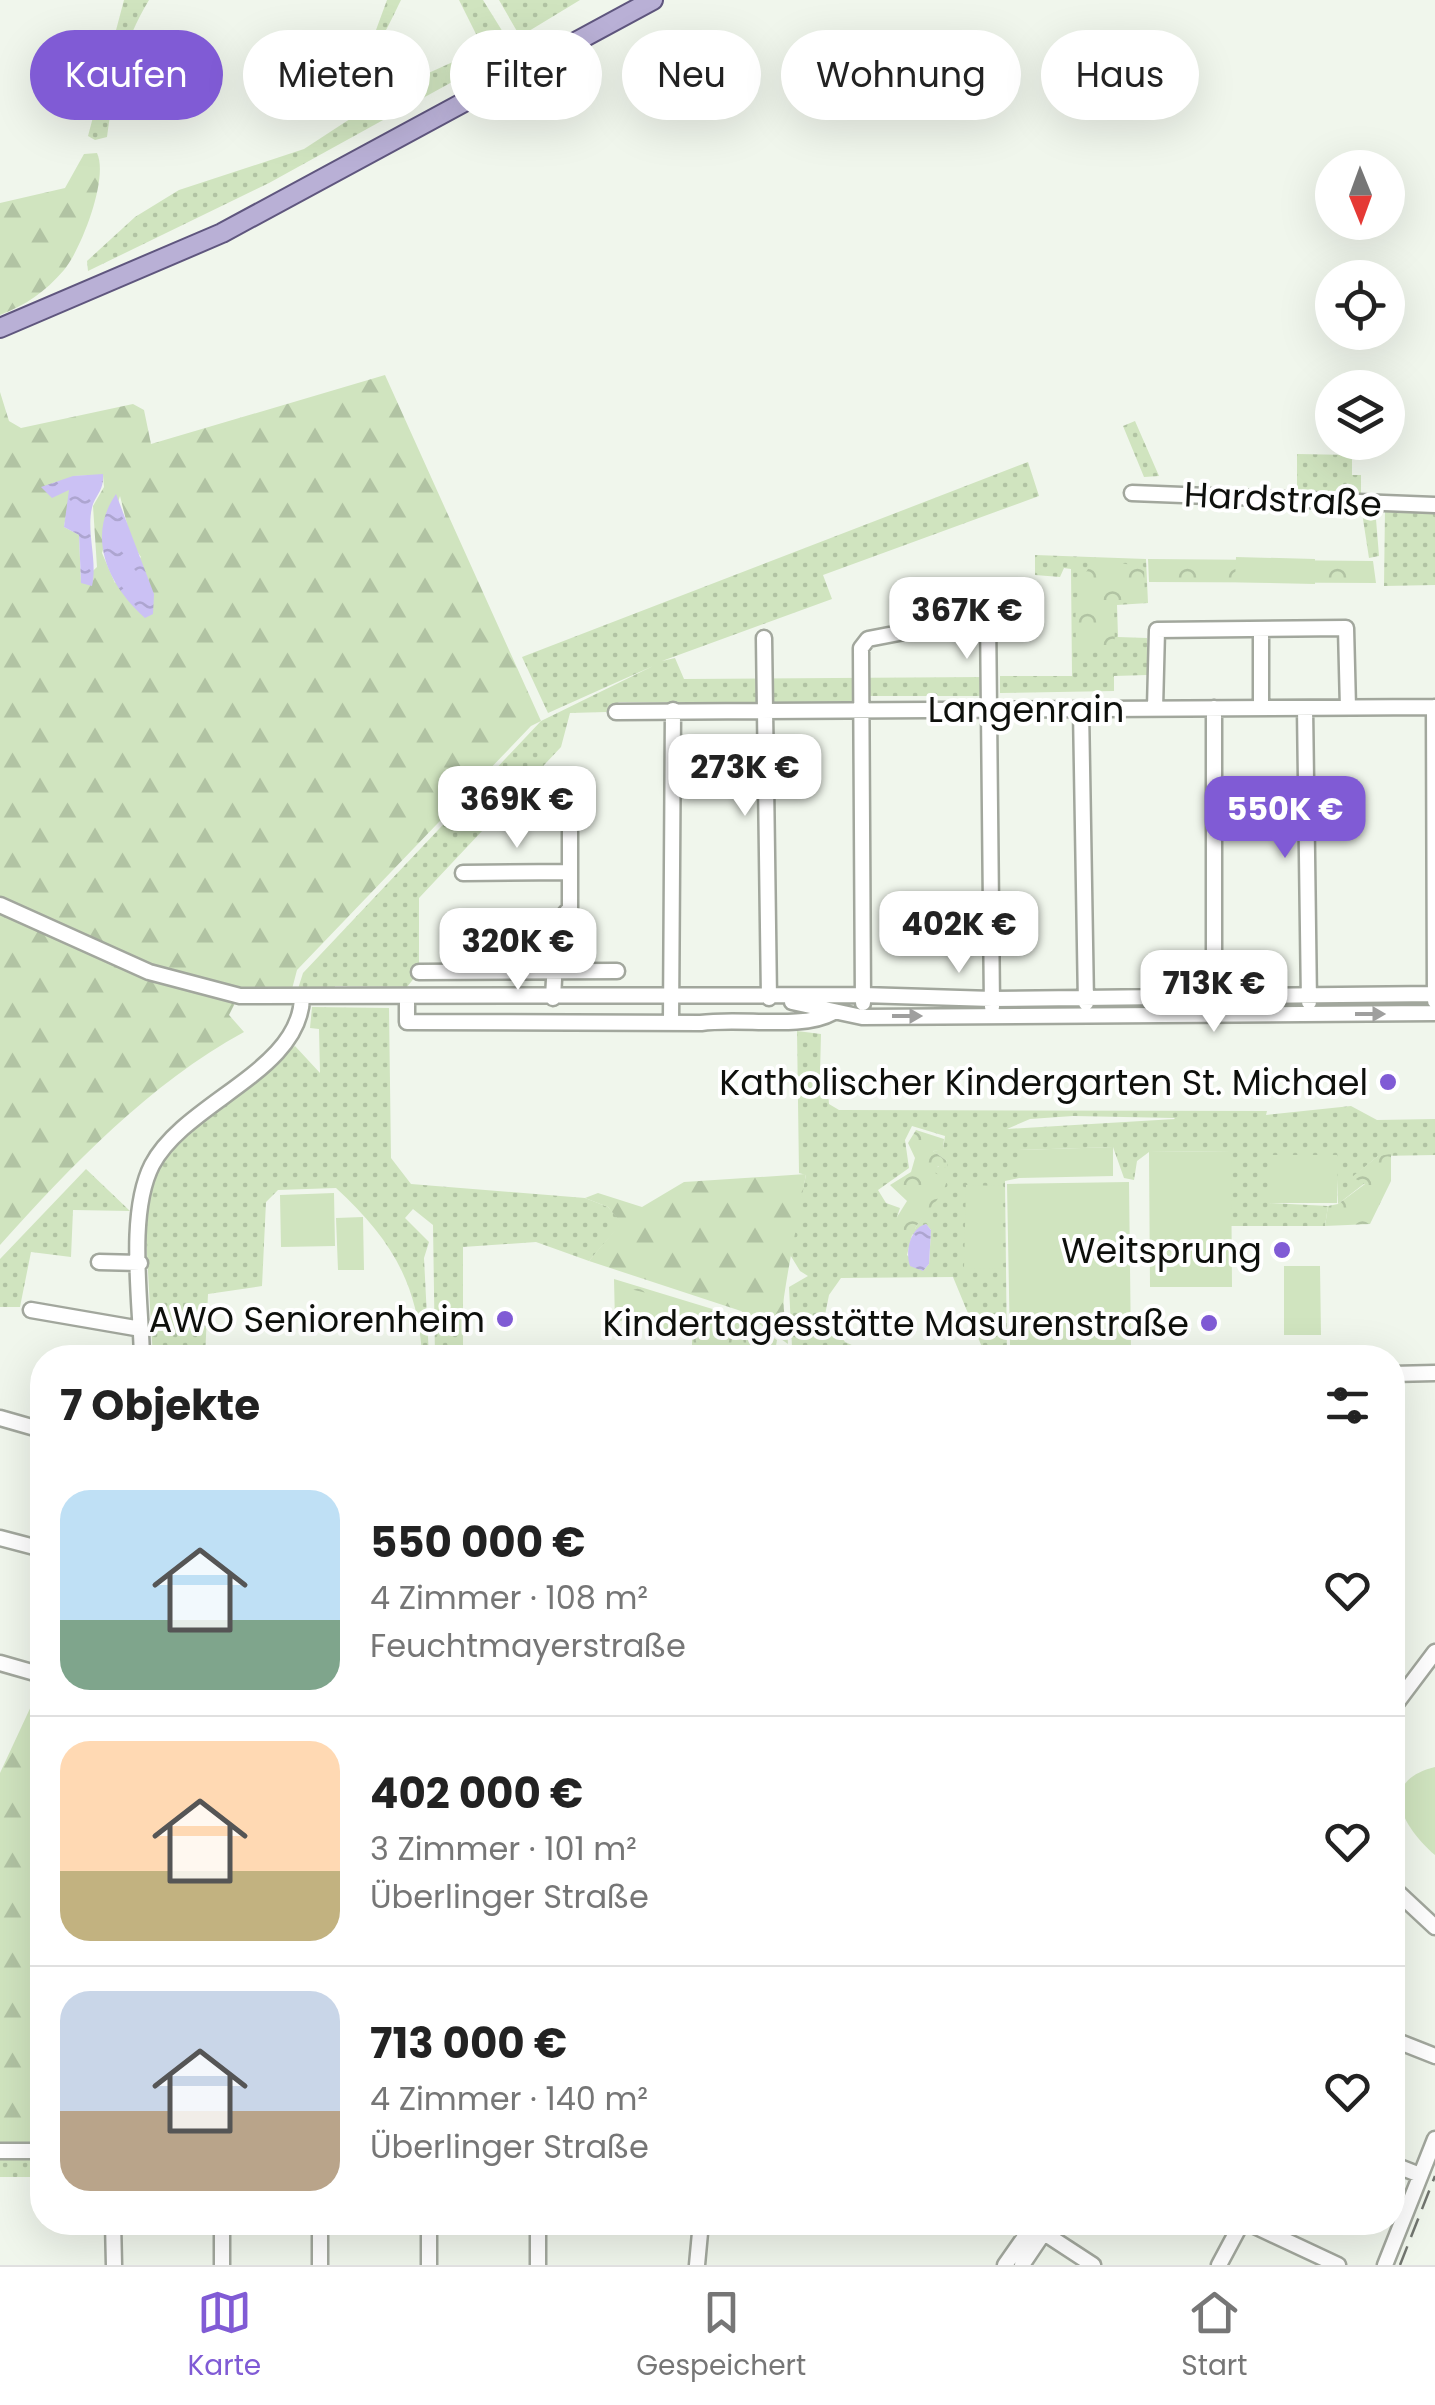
<!DOCTYPE html>
<html lang="de">
<head>
<meta charset="utf-8">
<style>
	body { margin:0; font-family:Poppins,sans-serif; background:#f2f2f2; color:#222; height:100vh; display:flex; flex-direction:column; font-size:38px; white-space:nowrap }
	* { box-sizing:border-box; margin:0 }
	p { font-size:32px; color:#767676 }
	.icon { flex:none; width:55px; height:55px; fill:none; stroke:currentColor; stroke-width:2; stroke-linecap:round; stroke-linejoin:round }
	.map { position:relative; flex:1; overflow:hidden }
	.details { position:absolute; left:30px; top:1345px; width:1375px; height:890px; display:flex; flex-direction:column; background:#fff; border-radius:40px; box-shadow:0 10px 40px #0002 }
	.details>* { flex:none }
	.hud { position:absolute; left:30px; top:30px; width:1375px; height:90px; display:flex; gap:20px }
	.needle { width:65px; rotate:179deg }
	.controls { position:absolute; left:1315px; top:150px; display:grid; gap:20px }
	.controls a { display:grid; place-items:center; width:90px; height:90px; border-radius:50%; background:#fff; box-shadow:0 10px 40px #0002; font-size:50px }
	.price { position:absolute; translate:-50% -85px; padding:0 22px; border-radius:20px; background:#fff; color:#222; font-size:32px; line-height:65px; filter:drop-shadow(0 2px 5px #0008) }
	.price::after { content:''; position:absolute; left:50%; top:60px; width:30px; height:22px; margin-left:-15px; background:inherit; clip-path:polygon(0 0,100% 0,50% 100%) }
	.price.active { background:#805bd5; color:#fff }
	ul { padding:0; list-style:none }
	li { display:flex; align-items:center; gap:30px; height:250px; padding:0 30px }
	li+li { border-top:2px solid #e0e0e0 }
	li span { display:grid; place-items:center; flex:none; width:280px; height:200px; border-radius:30px; color:#555 }
	li>.icon { margin-inline-start:auto }
	span .icon { width:120px; height:120px; fill:#fffc; stroke-width:1 }
	li b { font-size:42px }
	h2 { display:flex; justify-content:space-between; align-items:center; height:120px; padding:0 30px; font-size:42px }
	.tag { padding:0 35px; border-radius:45px; background:#fff; box-shadow:0 10px 40px #0002; font-size:35px; line-height:90px }
	.tag.active { background:#805bd5; color:#fff }
	.tabs { display:flex; justify-content:space-around; align-items:center; height:140px; border-top:2px solid #e0e0e0; background:#fff; font-size:28px; color:#767676 }
	.tabs a { display:grid; justify-items:center; gap:5px }
	.tabs .active { color:#805bd5 }
	.map>svg:first-child { display:block }
</style>
</head>
<body>
<div class="map">
<svg width="1435" height="2265" viewBox="0 0 1435 2265">
	<defs>
		<pattern id="grass-dots" width="8" height="8" patternUnits="userSpaceOnUse" patternTransform="scale(2.5)"><rect width="8" height="8" fill="#d0e4bf"/><path d="M2 2h.1M6 6h.1" fill="none" stroke="#b1c3a3" stroke-width="1.8" stroke-linecap="round"/></pattern>
		<pattern id="forest-firs" width="22" height="20" patternUnits="userSpaceOnUse" patternTransform="scale(2.5)"><rect width="22" height="20" fill="#d0e4bf"/><path d="M5 1l3.5 6h-7zM16 11l3.5 6h-7z" fill="#b1c3a3"/></pattern>
		<pattern id="park-crowns" width="20" height="18" patternUnits="userSpaceOnUse" patternTransform="scale(2.5)"><rect width="20" height="18" fill="#d0e4bf"/><path d="M2 6a3 3 0 1 1 6 0M12 15a3 3 0 1 1 6 0" fill="none" stroke="#b1c3a3"/></pattern>
		<pattern id="water-ripples" width="26" height="14" patternUnits="userSpaceOnUse" patternTransform="scale(2.5)"><rect width="26" height="14" fill="#cbc1f4"/><path d="M2 4q2-2 4 0t4 0M15 11q2-2 4 0t4 0" fill="none" stroke="#ada5d0"/></pattern>
	</defs>
	<rect width="100%" height="100%" fill="#f0f6ec"/>
	<!-- grass -->
	<path fill="url(#grass-dots)" fill-rule="evenodd" d="M124,0H149C123,42 114,87 107,137L95,140L88,136Z
		M387,0H401C386,30 367,76 331,83L376,30Z
		M459,0H483L511,45L481,66L269,183L88,271L87,261L135,217L179,190L304,149L402,85L466,56L478,38Z
		M499,0H580L524,34L518,33Z
		M1135,421L1159,476L1144,477L1123,426Z
		M1297,454L1352,455V475H1361V499L1297,496Z
		M1028,462L1039,496L823,575L832,599L662,661L675,658L684,679L984,677V696H863L862,703L619,702L606,712L570,713L561,747L419,898V972L407,987L335,986L334,993L297,992L303,973L541,721L653,666L548,713L522,657Z
		M1361,506L1375,507L1379,556L1369,558Z
		M1385,509L1435,513V585L1384,586Z
		M1035,555L1146,559L1148,603L1117,605L1118,637L1147,638V675L1114,676V691L1000,693V676H1072L1071,569L1064,568L1060,577L1035,575Z
		M312,1007L389,1008L391,1158L411,1184L585,1198L608,1207L622,1223L589,1261L536,1242L463,1247V1357H435L433,1225L413,1209L405,1218L429,1242L424,1258L429,1357H401L404,1352L422,1354C417,1280 389,1237 336,1188L278,1190L266,1202L262,1286L208,1294L205,1357L153,1358L145,1220L157,1170L178,1141L295,1046L320,1073L319,1029L310,1028Z
		M797,1031L821,1034L820,1074L827,1080L829,1104L839,1110L1267,1111L1266,1115L1351,1106L1377,1120L1435,1119V1155L1378,1156L1353,1177L1365,1183L1338,1204L1336,1155L1269,1203L1328,1206L1325,1226H1231L1230,1151L1149,1152L1137,1161L1134,1180L1124,1178L1113,1147L1019,1150V1178L1005,1181L1007,1357L984,1352L953,1277L841,1278L829,1295L825,1315L845,1342L879,1357H803L792,1347L789,1287L808,1276L800,1271L789,1253L806,1175L799,1173ZM1073,1116L1174,1118L1175,1119L1007,1129L1030,1119ZM912,1126L945,1136L943,1149L933,1151L947,1161L936,1168L934,1174L942,1178C937,1199 925,1210 915,1229L897,1217L900,1208L886,1203L878,1190L909,1168L905,1140ZM926,1224L931,1230L929,1264L923,1271L907,1255L912,1235Z
		M86,1169L130,1211L73,1210L71,1257L31,1252L20,1307H0V1259Z
		M1131,1351L1136,1357H1012L1019,1353Z
		M0,2157H42V2177H0Z"/>
	<!-- forest -->
	<path fill="url(#forest-firs)" fill-rule="evenodd" d="M97,153C109,178 81,250 64,270C45,292 26,305 0,315V203L65,188L84,154Z
		M385,375L541,721L531,726L297,970L292,989H242L229,1015L244,1032C149,1084 72,1165 0,1245V392L9,421L21,428L133,404L144,410L151,444ZM103,475L104,487L93,506L97,567L81,582L79,535L64,527L73,476ZM120,496L132,544L141,557L115,583L102,553Z
		M806,1174C799,1215 790,1256 784,1297C782,1311 788,1329 788,1344L741,1311L589,1261L621,1223L608,1207L585,1198L598,1193L642,1207L684,1182Z
		M42,1701V2144L0,2145V1773L33,1702Z"/>
	<!-- park -->
	<path fill="url(#park-crowns)" d="M1096,559L1144,567L1145,600L1114,603L1115,651L1076,652C1076,618 1071,585 1096,559Z
		M1148,559L1373,561L1376,583L1149,582Z
		M916,1130L944,1139L943,1150L933,1151L947,1161V1168L938,1166L935,1173L947,1179C944,1198 924,1212 915,1229L904,1230L897,1217L907,1201L890,1185L911,1172L915,1158L908,1143Z
		M1391,1154V1181L1370,1224L1325,1226L1328,1206L1338,1204L1365,1184L1352,1177L1378,1156Z
		M614,1279L742,1318L777,1340L774,1357H692V1334L648,1328L647,1322L632,1317L615,1323Z"/>
	<!-- pitch -->
	<path fill="#d0e4bf" d="M1236,557L1315,559V584L1235,582Z
		M1113,1147V1176L1019,1178V1150Z
		M1231,1151L1232,1287H1150L1149,1152Z
		M1269,1155H1337V1203H1269Z
		M1129,1182L1131,1351L1019,1353V1347L1010,1346L1007,1184Z
		M966,1185L1001,1186L1000,1269L964,1268Z
		M334,1193L335,1246L281,1247L280,1195Z
		M363,1217L364,1270H338L336,1218Z
		M1284,1266H1320L1321,1335H1284Z
		M626,1288L688,1303L683,1326L620,1310Z
		M1435,1767V1855C1404,1828 1375,1782 1435,1767Z"/>
	<!-- water -->
	<path fill="url(#water-ripples)" d="M103,474C104,489 98,492 93,504C85,529 98,560 92,586L81,583L79,535L64,527L69,490L52,498L41,487L73,476Z
		M116,494L154,594L153,614L145,618C108,585 86,537 116,494Z
		M926,1224L931,1230L929,1264L923,1271L910,1266C905,1252 910,1228 926,1224Z"/>
	<g fill="none" stroke-linecap="round" stroke-linejoin="round">
		<defs>
			<path id="minor" d="M1132,493L1435,505
				M988,613L992,1007
				M764,638L769,998
				M1434,707L1435,1001
				M1155,708L1157,630L1346,628L1348,708
				M1214,708V1003
				M1261,708V629
				M1305,708L1309,1002
				M1081,709L1086,1003
				M616,712L1435,707
				M463,873L570,872
				M0,905L149,972L240,996L863,995L992,999L1435,994
				M419,972L617,971
				M407,998V1022L701,1023C739,1017 802,1030 832,1013
				M553,998L557,923L570,908V805
				M792,1002L862,1017L1435,1013
				M863,1003L861,648L868,639L1029,608
				M671,1023L673,710
				M99,1262L140,1263
				M31,1310L141,1329
				M142,1358C141,1303 127,1214 152,1165C185,1102 301,1071 302,997
				M1392,1374L1435,1373
				M0,1418L42,1430
				M0,1538L42,1549
				M1392,1586L1395,1589
				M0,1663L42,1675
				M1392,1709L1435,1652
				M1392,1887L1435,1927
				M1392,2039L1435,2056
				M0,2151H42
				M1392,2164L1420,2175
				M113,2222L114,2265
				M222,2222V2265
				M320,2222V2265
				M429,2222V2265
				M538,2222V2265
				M1010,2222L1033,2234
				M1039,2222L1044,2233L1093,2265
				M1246,2222L1338,2265
				M697,2265L701,2222
				M1005,2265L1035,2222
				M1022,2265L1051,2222
				M1219,2265L1242,2222
				M1385,2265L1435,2139"/>
			<path id="major" d="M0,328L222,233L653,0"/>
		</defs>
		<!-- minor casing -->
		<use href="#minor" stroke="#a2a79d" stroke-width="19"/>
		<!-- major casing -->
		<use href="#major" stroke="#5f567e" stroke-width="22"/>
		<!-- minor -->
		<use href="#minor" stroke="#fff" stroke-width="14"/>
		<!-- major -->
		<use href="#major" stroke="#b9b0d6" stroke-width="18"/>
		<!-- rail -->
		<path stroke="#71756f" stroke-width="2.5" stroke-dasharray="20 10" stroke-linecap="butt" d="M1400,2265L1435,2176"/>
	</g>
	<!-- one-way arrows -->
	<defs><path id="oneway-solid" d="M-6-.8H1V-3.2L6.5 0L1 3.2V.8H-6Z" transform="scale(2.5)"/></defs>
	<g fill="#9f9f9e">
		<use href="#oneway-solid" transform="translate(1370 1014)"/>
		<use href="#oneway-solid" transform="translate(907 1016)"/>
	</g>
	<!-- markers -->
	<g fill="#805bd5" stroke="#fff" stroke-width="4">
		<circle cx="1388" cy="1082" r="10"/>
		<circle cx="1282" cy="1250" r="10"/>
		<circle cx="505" cy="1319" r="10"/>
		<circle cx="1209" cy="1323" r="10"/>
	</g>
	<g text-anchor="middle" dominant-baseline="central" stroke-width="8" stroke-linejoin="round" paint-order="stroke">
		<!-- street labels -->
		<g font-size="35" fill="#0e100c" stroke="#fff">
			<text transform="translate(1283 499) rotate(3)">Hardstraße</text>
			<text x="1026" y="709">Langenrain</text>
		</g>
		<!-- poi labels -->
		<g font-size="35" fill="#0e100c" stroke="#fff" text-anchor="end">
			<text x="1368" y="1082">Katholischer Kindergarten St. Michael</text>
			<text x="1262" y="1250">Weitsprung</text>
			<text x="485" y="1319">AWO Seniorenheim</text>
			<text x="1189" y="1323">Kindertagesstätte Masurenstraße</text>
		</g>
	</g>
</svg>
<div class="controls">
<a><svg class="needle" viewBox="-14 -14 28 28"><path d="M0-13l5 13h-10z" fill="#e53935"/><path d="M0 13l5-13h-10z" fill="#767676"/></svg></a>
<a><svg class="icon" aria-label="locate" viewBox="0 0 24 24"><circle cx="12" cy="12" r="6"/><path d="M12 2v4M12 18v4M2 12h4M18 12h4"/></svg></a>
<a><svg class="icon" aria-label="layers" viewBox="0 0 24 24"><path d="M12 4l9 5-9 5-9-5zM3 14l9 5 9-5"/></svg></a>
</div>
<b class="price" style="left:967px;top:662px">367K €</b>
<b class="price" style="left:745px;top:819px">273K €</b>
<b class="price" style="left:517px;top:851px">369K €</b>
<b class="price active" style="left:1285px;top:861px">550K €</b>
<b class="price" style="left:959px;top:976px">402K €</b>
<b class="price" style="left:518px;top:993px">320K €</b>
<b class="price" style="left:1214px;top:1035px">713K €</b>
<div class="hud">
<a class="tag active">Kaufen</a>
<a class="tag">Mieten</a>
<a class="tag">Filter</a>
<a class="tag">Neu</a>
<a class="tag">Wohnung</a>
<a class="tag">Haus</a>
</div>
<section class="details">
<h2>7 Objekte<svg class="icon" aria-label="filters" viewBox="0 0 24 24"><path d="M4 7h16M4 17h16"/><circle cx="9" cy="7" r="2"/><circle cx="15" cy="17" r="2"/></svg></h2>
<ul>
<li><span style="background:linear-gradient(#bfe0f5 65%,#7fa58c 0)"><svg class="icon" aria-label="home" viewBox="0 0 24 24"><path d="M3 11l9-7 9 7M6 9v11h12V9"/></svg></span><div><b>550 000 €</b><p>4 Zimmer · 108 m²</p><p>Feuchtmayerstraße</p></div><svg class="icon" aria-label="heart" viewBox="0 0 24 24"><path d="M12 20l-8-8c-3-5 5-10 8-4 3-6 11-1 8 4z"/></svg></li>
<li><span style="background:linear-gradient(#ffd9b3 65%,#c2b280 0)"><svg class="icon" aria-label="home" viewBox="0 0 24 24"><path d="M3 11l9-7 9 7M6 9v11h12V9"/></svg></span><div><b>402 000 €</b><p>3 Zimmer · 101 m²</p><p>Überlinger Straße</p></div><svg class="icon" aria-label="heart" viewBox="0 0 24 24"><path d="M12 20l-8-8c-3-5 5-10 8-4 3-6 11-1 8 4z"/></svg></li>
<li><span style="background:linear-gradient(#c9d6e8 60%,#b9a48a 0)"><svg class="icon" aria-label="home" viewBox="0 0 24 24"><path d="M3 11l9-7 9 7M6 9v11h12V9"/></svg></span><div><b>713 000 €</b><p>4 Zimmer · 140 m²</p><p>Überlinger Straße</p></div><svg class="icon" aria-label="heart" viewBox="0 0 24 24"><path d="M12 20l-8-8c-3-5 5-10 8-4 3-6 11-1 8 4z"/></svg></li>
</ul>
</section>
</div>
<nav class="tabs">
<a class="active"><svg class="icon" aria-label="map" viewBox="0 0 24 24"><path d="M3 6l6-2 6 2 6-2v14l-6 2-6-2-6 2zM9 4v14M15 6v14"/></svg>Karte</a>
<a><svg class="icon" aria-label="saved" viewBox="0 0 24 24"><path d="M7 4h10v16l-5-4-5 4z"/></svg>Gespeichert</a>
<a><svg class="icon" aria-label="home" viewBox="0 0 24 24"><path d="M3 11l9-7 9 7M6 9v11h12V9"/></svg>Start</a>
</nav>
</body>
</html>
